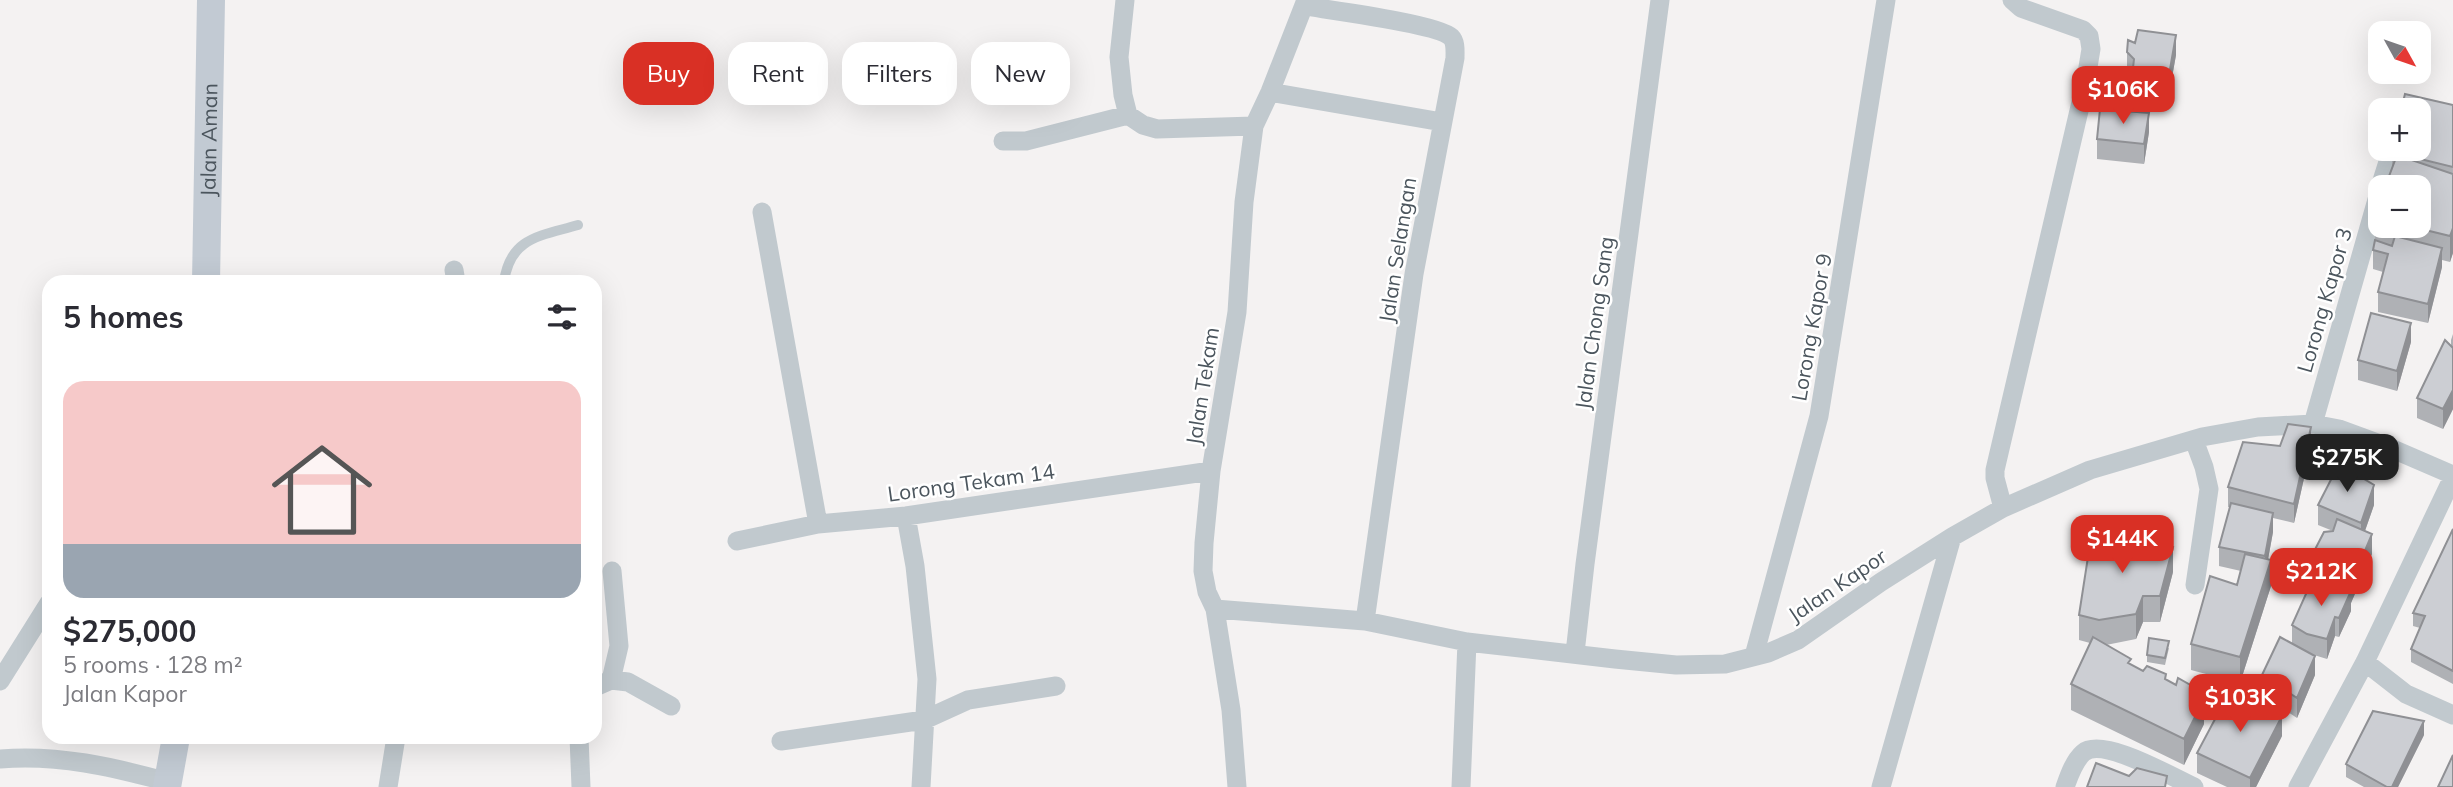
<!DOCTYPE html>
<html lang="en">
<head>
<meta charset="utf-8">
<style>
	body { margin:0; font-family:Mulish,sans-serif; background:#f2f2f3; color:#2b2b33; height:100vh; display:flex; flex-direction:column; font-size:26px; white-space:nowrap }
	* { box-sizing:border-box; margin:0 }
	p { font-size:23px; color:#7c7c81 }
	.icon { flex:none; width:38px; height:38px; fill:none; stroke:currentColor; stroke-width:2; stroke-linecap:round; stroke-linejoin:round }
	.map { position:relative; flex:1; overflow:hidden }
	.side { position:absolute; left:42px; top:275px; width:560px; height:469px; display:flex; flex-direction:column; background:#fff; border-radius:21px; box-shadow:0 7px 28px #0002 }
	.side>* { flex:none }
	.hud { position:absolute; left:623px; top:42px; width:665px; height:63px; display:flex; gap:14px }
	.needle { width:46px; rotate:130deg }
	.tools { position:absolute; left:2368px; top:21px; display:grid; gap:14px }
	.tools a { display:grid; place-items:center; width:63px; height:63px; border-radius:14px; background:#fff; box-shadow:0 7px 28px #0002; font-size:35px }
	.price { position:absolute; translate:-50% -60px; padding:0 16px; border-radius:14px; background:#d93025; color:#fff; font-size:23px; line-height:46px; filter:drop-shadow(0 2px 4px #0008) }
	.price::after { content:''; position:absolute; left:50%; top:42px; width:21px; height:16px; margin-left:-10px; background:inherit; clip-path:polygon(0 0,100% 0,50% 100%) }
	.price.on { background:#222; color:#fff }
	ul { padding:0; list-style:none }
	li { display:grid; align-content:center; gap:14px; height:371px; padding:0 21px }
	li span { display:grid; place-items:center; height:217px; border-radius:21px; color:#555 }
	li>.icon { margin-inline-start:auto }
	span .icon { width:126px; height:126px; fill:#fffc; stroke-width:1 }
	li b { font-size:30px }
	h2 { display:flex; justify-content:space-between; align-items:center; height:84px; padding:0 21px; font-size:30px }
	.tag { padding:0 24px; border-radius:21px; background:#fff; box-shadow:0 7px 28px #0002; font-size:24px; line-height:63px }
	.tag.on { background:#d93025; color:#fff }
	.map>svg:first-child { display:block }
</style>
</head>
<body>
<div class="map">
<svg width="2453" height="787" viewBox="0 0 2453 787">
	<rect width="100%" height="100%" fill="#f4f2f2"/>
	<g fill="none" stroke-linecap="round" stroke-linejoin="round">
		<!-- lane -->
		<path stroke="#c1c9ce" stroke-width="10" d="M504,282C510,237 541,236 578,225"/>
		<!-- street -->
		<path stroke="#c1c9ce" stroke-width="19" d="M1125,0L1119,57L1123,95L1128,115
			M1305,6C1329,10 1438,24 1451,37C1456,42 1455,51 1455,58L1414,274L1365,621
			M1270,92L1442,122
			M1003,141H1026L1128,115L1143,125L1157,129L1254,126
			M2380,187L2392,149
			M762,212L818,524
			M454,270L456,282
			M2313,424L2380,189
			M2194,440L2204,467L2209,489L2195,585
			M2003,508L1995,478V470L2085,85L2091,49L2089,36L2083,30L2021,8L2012,0
			M906,516L915,566L927,679L921,787
			M737,541L818,524L906,516L1211,471
			M1215,609L1365,621L1467,642L1615,659L1676,665L1725,664L1768,653L1798,640L1881,582L1952,537L2003,508L2090,470L2202,437L2258,427L2313,424L2339,429L2388,447L2453,475
			M1575,653L1585,564L1660,0
			M1754,656L1819,416L1886,0
			M2365,662L2406,694L2453,715
			M611,680L628,682L671,706
			M0,681L49,603
			M595,687L611,680L619,646L612,571
			M579,737L581,787
			M781,741L924,720L968,700L1056,686
			M0,759C58,754 113,767 168,782
			M388,787L396,737
			M1237,787L1231,710L1215,609L1207,592L1203,571L1204,543L1211,471L1237,312L1244,202L1254,126L1270,92L1306,0
			M1461,787L1467,642
			M1881,787L1952,537
			M2065,787C2069,776 2074,761 2083,753C2102,736 2172,777 2194,787
			M2298,787L2365,662L2453,477"/>
		<!-- secondary -->
		<g stroke="#c2cad3" stroke-width="28">
			<path id="s1" d="M206,282L211,0"/>
			<path d="M167,787L176,737"/>
		</g>
	</g>
	<!-- wall -->
	<path fill="#afb1b5" d="M2135,43L2176,55L2169,94L2133,88V77L2127,72V52Z
		M2453,105V253L2450,262L2442,260V267L2428,323L2378,312V292L2383,272L2373,269V250L2375,241V217L2380,202V226H2418L2392,166V152Z
		M2149,132L2144,164L2097,159V139Z
		M2453,334V409L2443,429L2417,418V398L2451,345V340Z
		M2411,342L2397,391L2358,380V360Z
		M2280,446L2311,447L2294,523L2273,518V532L2268,560L2271,586L2240,683L2191,670V644L2237,585L2241,571L2219,566V547L2230,507H2228V487Z
		M2318,505H2374L2365,531L2372,554L2351,603V611L2339,637L2335,636L2327,659L2314,655L2315,675L2297,718L2262,695V675L2292,644V625L2309,586L2307,585V565L2333,531L2318,525Z
		M2453,529V684L2411,662V649L2420,628L2413,626V613Z
		M2173,572L2160,622H2143L2136,639L2106,645L2131,665L2143,671L2166,680L2201,698L2204,724L2184,765L2071,710V684L2090,643L2079,640V615Z
		M2169,648L2165,665L2147,662V655Z
		M2424,735L2398,787H2364L2346,777V764Z
		M2282,736L2256,787H2227L2197,773V753Z"/>
	<!-- shaded-wall -->
	<path fill="#8f9094" d="M2176,35V55L2169,94V75Z
		M2149,113V132L2144,164V144Z
		M2453,228V253L2450,262V236Z
		M2442,248V267L2428,323V304Z
		M2411,323V342L2397,391V371Z
		M2453,390V409L2443,429V409Z
		M2311,427V447L2294,523V504Z
		M2374,485V505L2361,542V523Z
		M2273,513V532L2265,575V556Z
		M2372,534V554L2351,603V611L2339,637V618L2351,592V584Z
		M2173,547V572L2160,622V596Z
		M2271,560V586L2240,683V657Z
		M2143,596V622L2136,639V614Z
		M2335,617V636L2327,659V639Z
		M2315,656V675L2297,718V698Z
		M2201,691V705L2204,699V724L2184,765V739L2197,696Z
		M2282,716V736L2256,787H2250V778Z
		M2424,721V735L2398,787H2392Z"/>
	<!-- building -->
	<path fill="#ccced3" stroke="#8f9094" stroke-width="2" d="M2138,30L2176,35L2169,75L2133,68L2134,59L2127,52L2128,40L2135,43Z
		M2405,94L2453,105V167L2392,152L2393,149H2418V110H2401Z
		M2100,109L2149,113L2144,144L2097,139Z
		M2397,155L2453,174V228L2450,236L2409,226H2418V187H2385Z
		M2380,202V218L2375,217Z
		M2395,236L2442,248L2428,304L2378,292L2388,254L2373,250L2375,240L2392,246Z
		M2371,313L2411,323L2397,371L2358,360Z
		M2445,340L2453,348V390L2443,409L2417,398Z
		M2288,424L2311,427L2294,504L2228,487L2243,442L2280,446Z
		M2339,464L2374,485L2361,523L2318,505Z
		M2231,503L2273,513L2265,556L2219,547Z
		M2337,519L2372,534L2351,584L2307,565L2324,532L2333,531Z
		M2453,529V671L2411,649L2425,616L2413,613Z
		M2092,531L2173,547L2160,596H2143L2136,614L2099,620L2079,615Z
		M2245,554L2271,560L2240,657L2191,644L2210,576L2237,585Z
		M2314,576L2351,591L2339,618L2335,617L2327,639L2307,634L2292,625Z
		M2093,637L2131,659L2128,663L2143,671L2147,666L2166,674L2165,679L2176,685L2178,678L2201,691L2197,696L2204,699L2184,739L2071,684Z
		M2280,637L2315,656L2297,698L2262,675Z
		M2149,638L2169,641L2165,658L2147,655Z
		M2231,689L2282,716L2250,778L2197,753Z
		M2373,711L2424,721L2392,787H2387L2346,764Z
		M2453,755V787H2438Z
		M2096,763L2129,776L2137,768L2167,776L2165,787H2087Z"/>
	<g text-anchor="middle" dominant-baseline="central" stroke-width="5" stroke-linejoin="round" paint-order="stroke">
		<!-- street labels -->
		<g font-size="21" fill="#4b555d" stroke="#fff">
			<text stroke="none"><textPath href="#s1" startOffset="142">Jalan Aman</textPath></text>
			<text transform="translate(1397 250) rotate(-81)">Jalan Selangan</text>
			<text transform="translate(2324 300) rotate(-74)">Lorong Kapor 3</text>
			<text transform="translate(1594 323) rotate(-82)">Jalan Chong Sang</text>
			<text transform="translate(1811 327) rotate(-80)">Lorong Kapor 9</text>
			<text transform="translate(1202 386) rotate(-81)">Jalan Tekam</text>
			<text transform="translate(971 482) rotate(-8)">Lorong Tekam 14</text>
			<text transform="translate(1837 585) rotate(-34)">Jalan Kapor</text>
		</g>
	</g>
</svg>
<div class="tools">
<a><svg class="needle" viewBox="-14 -14 28 28"><path d="M0-13l5 13h-10z" fill="#e53935"/><path d="M0 13l5-13h-10z" fill="#7c7c81"/></svg></a>
<a>+</a>
<a>−</a>
</div>
<b class="price" style="left:2123px;top:126px">$106K</b>
<b class="price on" style="left:2347px;top:494px">$275K</b>
<b class="price" style="left:2122px;top:575px">$144K</b>
<b class="price" style="left:2321px;top:608px">$212K</b>
<b class="price" style="left:2240px;top:734px">$103K</b>
<div class="hud">
<a class="tag on">Buy</a>
<a class="tag">Rent</a>
<a class="tag">Filters</a>
<a class="tag">New</a>
</div>
<section class="side">
<h2>5 homes<svg class="icon" aria-label="filters" viewBox="0 0 24 24"><path d="M4 7h16M4 17h16"/><circle cx="9" cy="7" r="2"/><circle cx="15" cy="17" r="2"/></svg></h2>
<ul>
<li><span style="background:linear-gradient(#f6c9c9 75%,#9aa5b1 0)"><svg class="icon" aria-label="home" viewBox="0 0 24 24"><path d="M3 11l9-7 9 7M6 9v11h12V9"/></svg></span><div><b>$275,000</b><p>5 rooms · 128 m²</p><p>Jalan Kapor</p></div></li>
</ul>
</section>
</div>
</body>
</html>
